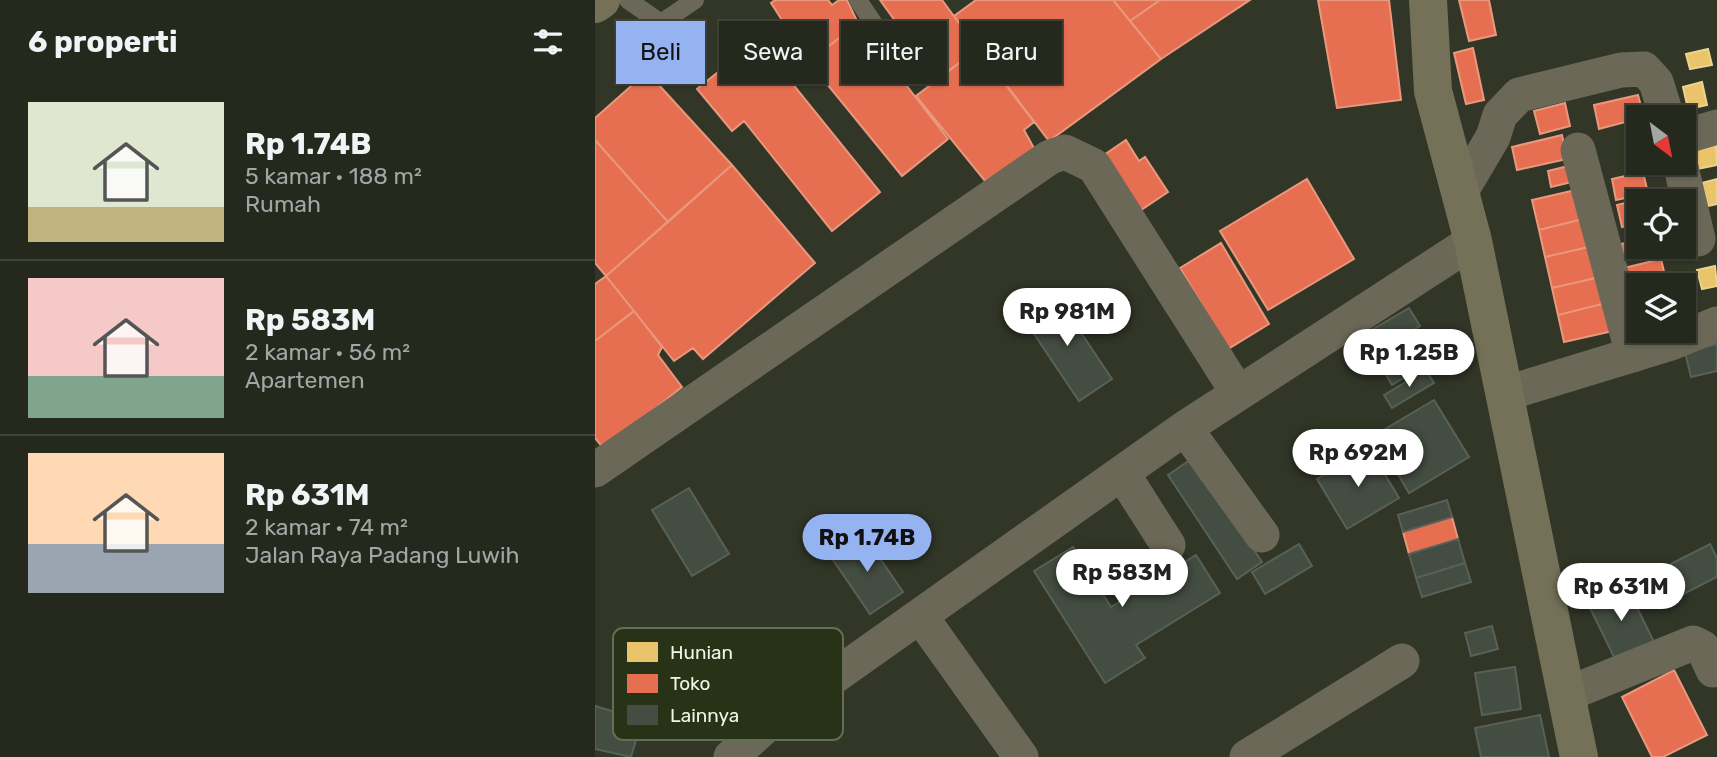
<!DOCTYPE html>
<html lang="id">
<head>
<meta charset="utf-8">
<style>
	body { margin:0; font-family:Rubik,sans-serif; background:#2d3026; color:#f1f3f6; height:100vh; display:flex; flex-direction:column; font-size:26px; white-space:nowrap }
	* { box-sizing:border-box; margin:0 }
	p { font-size:23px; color:#a3a6a4 }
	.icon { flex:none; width:38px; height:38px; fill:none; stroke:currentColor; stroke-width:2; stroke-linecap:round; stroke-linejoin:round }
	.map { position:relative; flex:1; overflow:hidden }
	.drawer { display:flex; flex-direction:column; background:#25281d; width:595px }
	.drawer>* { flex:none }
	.top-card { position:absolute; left:21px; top:21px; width:665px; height:63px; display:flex; gap:14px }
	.needle { width:46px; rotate:148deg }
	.tools { position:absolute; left:1031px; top:105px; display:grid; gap:14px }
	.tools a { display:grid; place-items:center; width:70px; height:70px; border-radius:0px; background:#25281d; box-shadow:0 2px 5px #0004,0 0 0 2px #42443b; font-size:35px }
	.price { position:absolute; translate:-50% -60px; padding:0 16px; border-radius:24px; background:#fff; color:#222; font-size:23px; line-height:46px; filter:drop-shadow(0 2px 4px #0008) }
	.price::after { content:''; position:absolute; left:50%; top:42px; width:21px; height:16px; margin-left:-10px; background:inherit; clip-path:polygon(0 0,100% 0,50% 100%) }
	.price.on { background:#95b2f1; color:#111 }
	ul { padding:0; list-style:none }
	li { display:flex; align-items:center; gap:21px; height:175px; padding:0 28px }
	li+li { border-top:2px solid #42443b }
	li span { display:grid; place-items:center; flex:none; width:196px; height:140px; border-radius:0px; color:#555 }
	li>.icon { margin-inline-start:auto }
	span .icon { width:84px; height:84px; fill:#fffc; stroke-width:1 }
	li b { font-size:30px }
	h2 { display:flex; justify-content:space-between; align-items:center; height:84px; padding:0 28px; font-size:30px }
	.pill { padding:0 24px; border-radius:0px; background:#25281d; box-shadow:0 2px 5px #0004,0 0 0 2px #42443b; font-size:24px; line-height:63px }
	.pill.on { background:#95b2f1; color:#111 }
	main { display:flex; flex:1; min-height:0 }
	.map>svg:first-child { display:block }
</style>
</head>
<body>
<main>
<section class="drawer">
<h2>6 properti<svg class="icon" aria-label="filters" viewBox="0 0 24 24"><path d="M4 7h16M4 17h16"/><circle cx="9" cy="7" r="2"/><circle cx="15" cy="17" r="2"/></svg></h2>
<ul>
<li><span style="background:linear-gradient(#dfe7d0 75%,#c2b280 0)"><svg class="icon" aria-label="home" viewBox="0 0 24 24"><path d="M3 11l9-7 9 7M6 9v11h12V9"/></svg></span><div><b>Rp 1.74B</b><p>5 kamar · 188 m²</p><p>Rumah</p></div></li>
<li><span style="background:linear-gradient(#f6c9c9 70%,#7fa58c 0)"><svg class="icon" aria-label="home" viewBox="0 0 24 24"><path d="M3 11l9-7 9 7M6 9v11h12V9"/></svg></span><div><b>Rp 583M</b><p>2 kamar · 56 m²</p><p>Apartemen</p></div></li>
<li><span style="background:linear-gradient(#ffd9b3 65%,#9aa5b1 0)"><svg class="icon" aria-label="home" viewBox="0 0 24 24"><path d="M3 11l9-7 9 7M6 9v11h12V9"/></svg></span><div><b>Rp 631M</b><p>2 kamar · 74 m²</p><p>Jalan Raya Padang Luwih</p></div></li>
</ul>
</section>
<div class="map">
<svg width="1122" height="757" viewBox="0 0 1122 757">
	<rect width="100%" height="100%" fill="#313627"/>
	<!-- homes -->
	<path fill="#e9c46a" stroke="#ead38f" stroke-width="2" d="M1113,49L1117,65L1095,69L1091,54Z
		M1107,82L1112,105L1093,109L1088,87Z
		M1121,142L1122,165L1102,169L1097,148Z
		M1122,179V204L1113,206L1107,183Z
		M1120,266L1122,286L1107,289L1102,270Z"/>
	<!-- shops -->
	<path fill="#e76f51" stroke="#e9987d" stroke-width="2" d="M180,0H233L237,5L244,0H252L263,23L214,62L176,3Z
		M285,0H347L383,49L342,79Z
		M381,0H518L566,59L454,141L359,16Z
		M518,0H565L535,21Z
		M565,0H655L566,59L535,21Z
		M723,0H794L806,100L742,108Z
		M864,0H894L901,35L874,41Z
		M263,23L353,139L307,176L214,62Z
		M177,29L210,71L196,82L285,192L237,231L149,121L137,131L102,89Z
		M878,48L889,100L871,104L859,53Z
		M383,49L439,122L429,130L440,150L390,181L321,96Z
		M52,72L137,165L73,222L0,140V118Z
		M1043,95L1049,117L1004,129L999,105Z
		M970,103L975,126L945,134L939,111Z
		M967,135L972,159L922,170L917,147Z
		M0,140L73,222L11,276L0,263Z
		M531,140L544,161L550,157L573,192L543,212L506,157Z
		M137,165L220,263L108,359L98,348L79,361L11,276Z
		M977,165L981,181L956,187L953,171Z
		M1048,172L1053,193L1021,200L1017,179Z
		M712,179L759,259L673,310L625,231Z
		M985,189L992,218L944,230L937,200Z
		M1055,197L1056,201H1043V223L1027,227L1022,205Z
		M992,218L998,246L950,257L944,230Z
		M1043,240V247H1061V250L1029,257L1026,244Z
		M626,243L674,324L633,349L585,268Z
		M998,246L1005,277L957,288L950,257Z
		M1066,259L1071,280L1034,288L1029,268Z
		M11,276L39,311L0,341V284Z
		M1005,277L1011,303L963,315L957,288Z
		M1011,303L1018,331L969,342L963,315Z
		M39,311L67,347L63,355L87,387L9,449L0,438V341Z
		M857,517L863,539L814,554L808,532Z
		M1079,670L1112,735L1068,757H1057L1027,697Z"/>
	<!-- building -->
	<path fill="#444d42" stroke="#596157" stroke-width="2" d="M460,294L517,379L484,401L427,316Z
		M814,308L825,326L780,353L770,334Z
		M1122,344V371L1096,377L1090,352Z
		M820,345L832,364L797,385L785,365Z
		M831,370L839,383L797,408L789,395Z
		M839,400L874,457L814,493L780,435Z
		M774,448L804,498L752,529L722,479Z
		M598,458L667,562L642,579L573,475Z
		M94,488L134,554L97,576L57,510Z
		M852,500L857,517L808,532L803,515Z
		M269,535L308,592L275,614L236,557Z
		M863,539L870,563L821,578L814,554Z
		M704,544L717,566L670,594L657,572Z
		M1115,544L1122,558V577L1079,599L1064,570Z
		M478,547L516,607L601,555L625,593L541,645L550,658L510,683L439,571Z
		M870,563L876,582L827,597L821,578Z
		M1029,581L1061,646L1023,665L991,600Z
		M897,626L903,649L876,656L870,633Z
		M920,667L926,709L887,715L880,673Z
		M0,706L47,720L36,757L0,749Z
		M945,715L954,757H886L880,728Z"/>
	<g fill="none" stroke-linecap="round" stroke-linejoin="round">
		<!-- service -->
		<path stroke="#6c6857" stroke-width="18" d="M33,0L66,23L100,0
			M263,0L305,63"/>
		<!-- minor -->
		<path stroke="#6c6857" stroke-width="35" d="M1088,137L1122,127
			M983,150L1038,355
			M1085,163L1103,239
			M865,193L898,137L905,115L924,95L1026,70L1049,69L1061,82L1072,117
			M909,394L1076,343L1122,324
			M590,428L667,535
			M0,470L455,157L470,152L499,166L643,393
			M527,473L573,545
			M326,617L426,757
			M970,695L1098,643L1108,648L1118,670
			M136,757L175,722L590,428L878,241
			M652,757L807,661"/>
		<!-- primary -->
		<path stroke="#757159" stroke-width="38" d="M833,0L838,91L878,241L984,757
			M0,4L6,0"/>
	</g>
	<!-- legend -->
	<rect x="18" y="628" width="230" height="112" rx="10" fill="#283217" stroke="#636d55" stroke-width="2"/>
	<rect x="32" y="642" width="31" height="20" fill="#e9c46a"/>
	<rect x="32" y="674" width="31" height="19" fill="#e76f51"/>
	<rect x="32" y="705" width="31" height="20" fill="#444d42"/>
	<g font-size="19" fill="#eef6e5">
		<text x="75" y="659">Hunian</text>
		<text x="75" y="690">Toko</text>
		<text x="75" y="722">Lainnya</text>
	</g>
</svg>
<div class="tools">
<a><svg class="needle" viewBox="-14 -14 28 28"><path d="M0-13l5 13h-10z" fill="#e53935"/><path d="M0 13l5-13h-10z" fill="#a3a6a4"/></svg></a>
<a><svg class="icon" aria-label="locate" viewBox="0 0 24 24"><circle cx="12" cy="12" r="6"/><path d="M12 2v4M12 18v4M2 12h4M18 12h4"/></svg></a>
<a><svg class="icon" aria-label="layers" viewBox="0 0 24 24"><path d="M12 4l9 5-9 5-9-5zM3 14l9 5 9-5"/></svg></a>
</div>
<b class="price" style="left:472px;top:348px">Rp 981M</b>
<b class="price" style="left:814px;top:389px">Rp 1.25B</b>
<b class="price" style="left:763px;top:489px">Rp 692M</b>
<b class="price on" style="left:272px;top:574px">Rp 1.74B</b>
<b class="price" style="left:527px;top:609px">Rp 583M</b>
<b class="price" style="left:1026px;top:623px">Rp 631M</b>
<div class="top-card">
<a class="pill on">Beli</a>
<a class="pill">Sewa</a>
<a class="pill">Filter</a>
<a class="pill">Baru</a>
</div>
</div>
</main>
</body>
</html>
